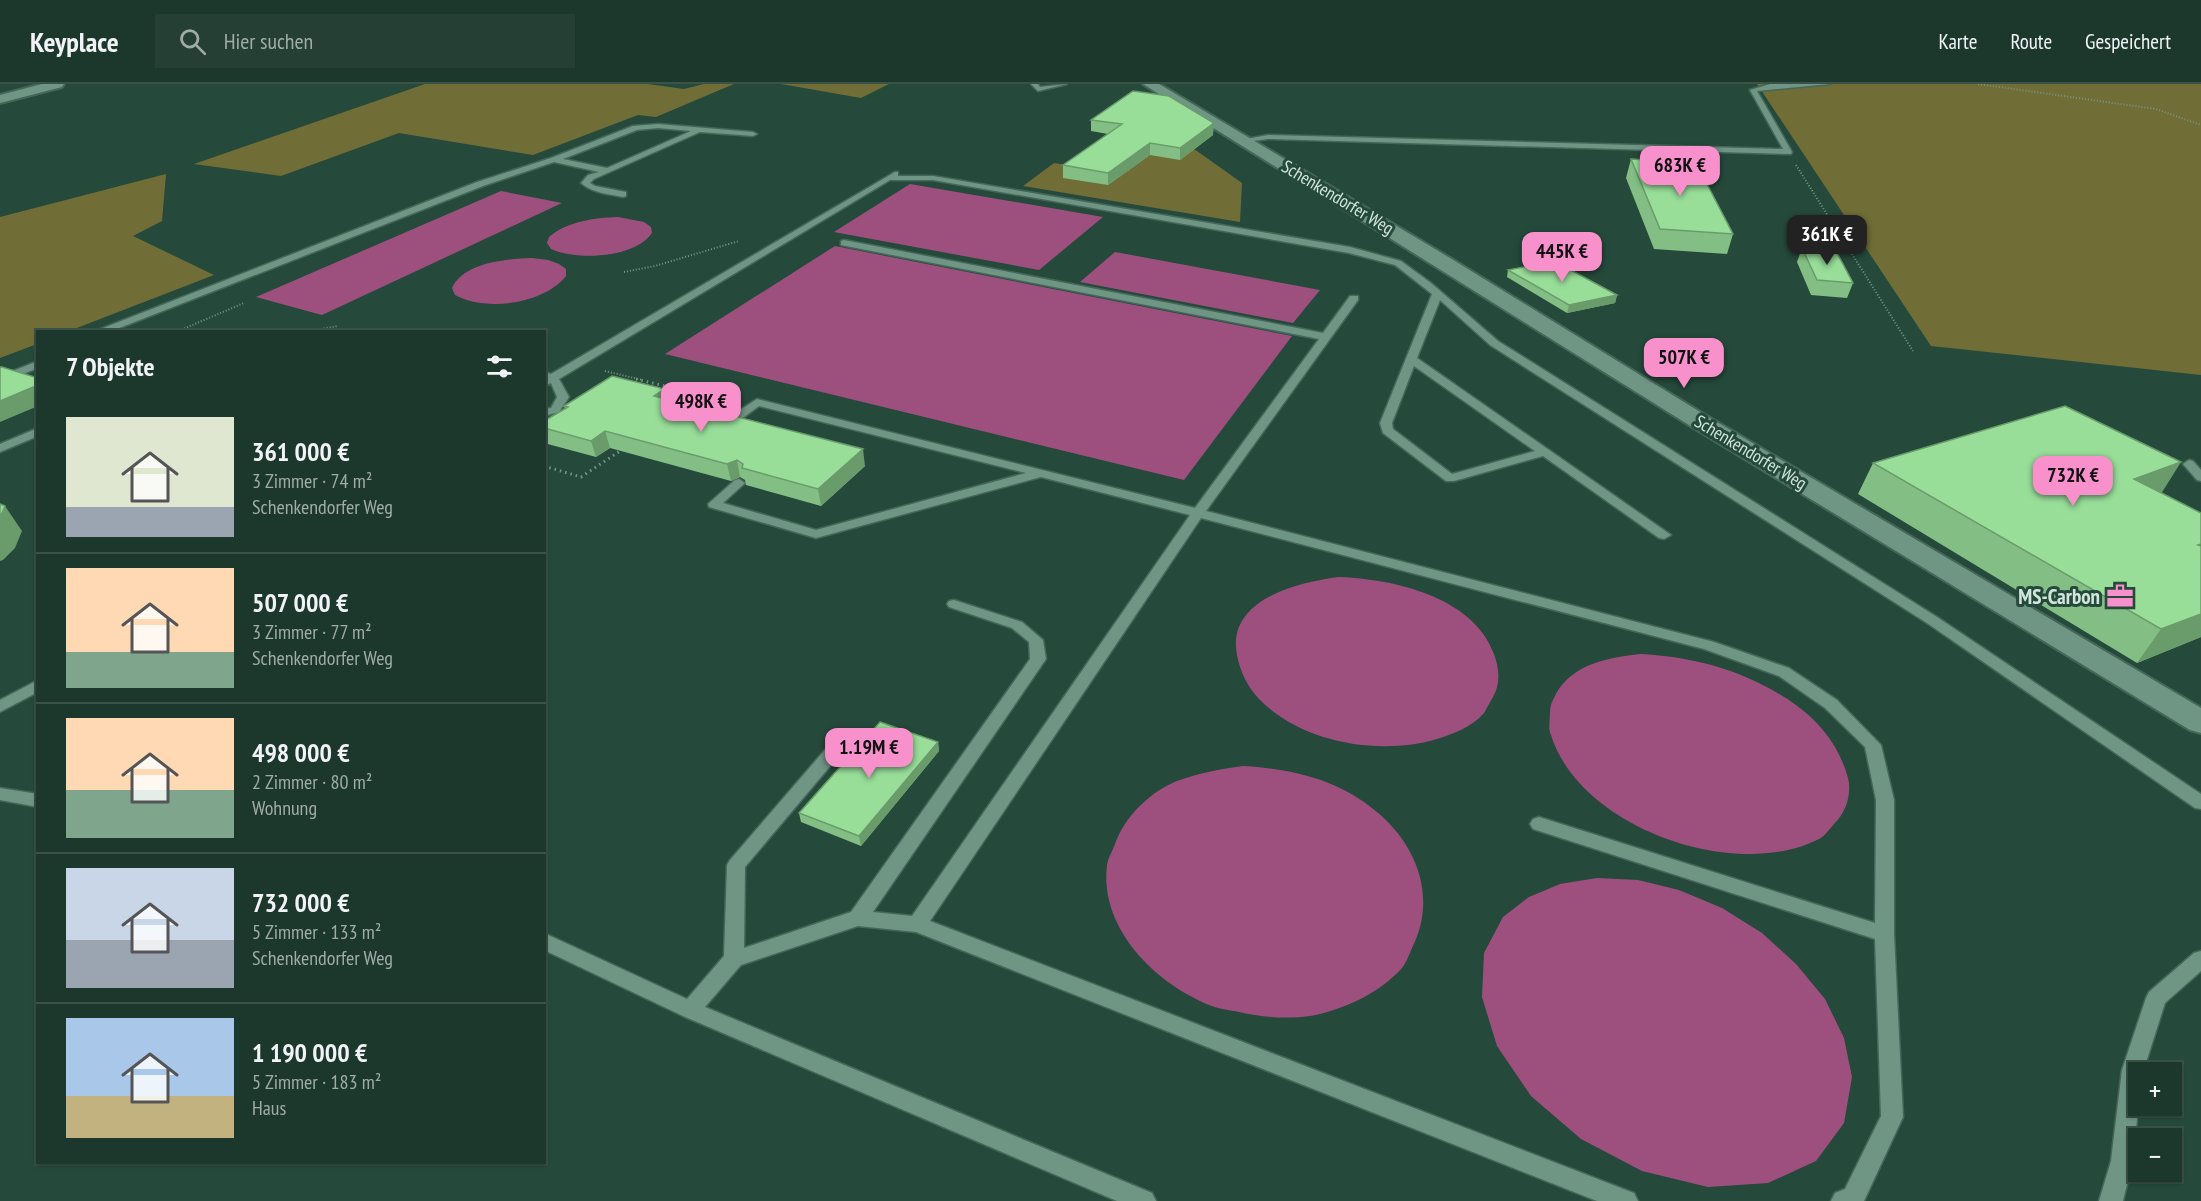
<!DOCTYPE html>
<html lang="de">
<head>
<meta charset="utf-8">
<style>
	body { margin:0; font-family:"PT Sans Narrow",sans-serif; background:#253f34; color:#f1f3f6; height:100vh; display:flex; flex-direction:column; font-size:22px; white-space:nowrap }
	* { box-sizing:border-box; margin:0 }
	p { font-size:20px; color:#a0aca9 }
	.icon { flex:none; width:33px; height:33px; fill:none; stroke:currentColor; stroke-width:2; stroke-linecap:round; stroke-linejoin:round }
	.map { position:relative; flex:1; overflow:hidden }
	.drawer { position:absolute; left:36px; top:246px; width:510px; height:834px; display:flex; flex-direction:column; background:#1c382c; border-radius:0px; box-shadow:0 2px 4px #0004,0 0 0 2px #3a5248 }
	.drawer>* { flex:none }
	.controls { position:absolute; left:2128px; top:978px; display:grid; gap:12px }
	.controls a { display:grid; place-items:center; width:54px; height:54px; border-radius:0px; background:#1c382c; box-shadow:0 2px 4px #0004,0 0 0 2px #3a5248; font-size:30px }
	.price { position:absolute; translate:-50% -51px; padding:0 14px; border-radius:12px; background:#f890cc; color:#111; font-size:20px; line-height:39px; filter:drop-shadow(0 2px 3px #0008) }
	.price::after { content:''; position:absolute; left:50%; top:36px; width:18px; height:14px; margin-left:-9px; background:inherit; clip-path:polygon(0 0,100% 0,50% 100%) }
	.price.selected { background:#222; color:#fff }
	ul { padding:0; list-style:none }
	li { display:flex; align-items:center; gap:18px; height:150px; padding:0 30px }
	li+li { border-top:2px solid #3a5248 }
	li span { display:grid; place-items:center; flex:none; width:168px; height:120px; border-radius:0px; color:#555 }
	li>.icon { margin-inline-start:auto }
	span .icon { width:72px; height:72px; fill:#fffc; stroke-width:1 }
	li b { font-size:26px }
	h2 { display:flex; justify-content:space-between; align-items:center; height:72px; padding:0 30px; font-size:26px }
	header { display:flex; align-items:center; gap:36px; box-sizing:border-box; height:84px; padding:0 30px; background:#1c382c; border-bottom:2px solid #3a5248 }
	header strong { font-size:28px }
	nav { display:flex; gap:33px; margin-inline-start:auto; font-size:21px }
	.search { width:420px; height:54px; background:#253f34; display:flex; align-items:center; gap:15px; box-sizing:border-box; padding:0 21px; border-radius:0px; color:#a0aca9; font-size:22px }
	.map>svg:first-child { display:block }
</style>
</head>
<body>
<header>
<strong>Keyplace</strong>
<div class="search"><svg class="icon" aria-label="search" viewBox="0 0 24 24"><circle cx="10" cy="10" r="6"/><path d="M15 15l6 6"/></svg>Hier suchen</div>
<nav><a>Karte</a><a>Route</a><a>Gespeichert</a></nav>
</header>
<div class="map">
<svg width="2201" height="1117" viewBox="0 0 2201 1117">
	<rect width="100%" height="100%" fill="#254a3b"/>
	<!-- green -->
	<path fill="#716d36" d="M425,0H648L684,5L704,0H734L656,33L638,31L533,71L399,49L281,92L194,80Z
		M781,0H889L861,14Z
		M1757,0H2201V291L1931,262Z
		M1159,40L1242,99L1240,138L1023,102L1054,79L1099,86Z
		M166,90L162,137L133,152L214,191L69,247L38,248L37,260L0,274V133Z"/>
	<!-- water -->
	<path fill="#9d507e" d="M910,100L1103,133L1039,186L834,148Z
		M501,107L562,119L322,231L256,213Z
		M618,133L644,138L651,143L652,149C635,174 577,177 551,165L547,159L549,153C568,137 594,134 618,133Z
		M835,162L1292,252L1184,396L665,270Z
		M1115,168L1320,206L1293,239L1080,198Z
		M532,174L548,176L559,180L566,185V192C544,220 486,228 455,211L452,204C464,178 507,175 532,174Z
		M1339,493C1392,495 1473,512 1494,570C1499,584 1501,599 1493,613C1490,618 1487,624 1484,629C1472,643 1453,650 1437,655C1379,672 1302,659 1259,615C1247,602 1240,587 1237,571C1226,515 1299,498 1339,493Z
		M1640,570C1698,573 1749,588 1796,621C1821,639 1840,664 1848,694C1852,709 1846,728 1835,739C1830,744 1825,752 1819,755C1735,798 1580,744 1551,651C1548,645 1550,636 1550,629C1550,620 1553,616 1557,608C1575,579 1608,574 1640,570Z
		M1243,682C1292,685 1338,695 1377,728C1418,762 1437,815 1412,864C1409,871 1406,879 1402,884C1380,908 1351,922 1320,930C1295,936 1265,934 1239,928C1230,926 1218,925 1209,921C1155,899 1099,844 1107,781C1108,774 1113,766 1115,760C1125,732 1150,708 1177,697C1199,689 1220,685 1243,682Z
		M1597,794L1638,796L1679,806L1722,824L1762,849L1796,880L1825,915L1844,954L1852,993L1844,1039L1816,1077L1768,1099L1708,1103L1642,1087L1581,1055L1531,1012L1497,962L1482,913L1484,869L1503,833L1529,813L1560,800Z"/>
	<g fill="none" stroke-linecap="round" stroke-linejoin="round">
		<defs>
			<path id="lane" d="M1031,0H1038L1040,3L1067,0L1038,7Z
				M1770,0H1830L1757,7L1792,68L1791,70L1268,55L1245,58L1241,56L1268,51L1783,65L1750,6Z
				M658,40L753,48L757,50L753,52L700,48L594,95L590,99L595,102L626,108V112L623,113C609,110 592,109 581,99L588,91L599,88L554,78L483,102L109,248H93L477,98L551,74L633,42ZM658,44L691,47L607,84L563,75L637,46Z
				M895,88H898V92H933L1350,163L1401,177L1431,199L1498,257L1937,533L2201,710V725L2195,724L1927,539L1490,261L1440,216L1417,274L1671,451L1664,455L1659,454L1543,372L1454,397H1446L1383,349L1380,339L1432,210L1395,181L1349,169L933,96H890L559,295L569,313L559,328L544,332V325L551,324L557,313L551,299L544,302V288L551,290ZM1414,282L1535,367L1452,390L1393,345L1392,339Z
				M844,156L1323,249L1350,212H1358V216L1206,427L1714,558L1789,584L1837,616L1881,661L1894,716V850L1903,1033L1864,1117H1831L1835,1109L1845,1105L1881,1032L1875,855L1533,745L1530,740L1533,735L1539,733L1875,839L1876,716L1865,663L1825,624L1779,592L1704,565L1201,434L930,837L1626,1106L1634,1109L1638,1117H1597L916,848L858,842L741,881L705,923L1152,1109L1156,1117H1117L683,932L544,866V849L687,915L724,872L727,781L730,776L836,653H848L850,657L848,661L745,783L744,864L851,828L1030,575L1029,558L1012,544L949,523L947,520L949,517L954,516L1022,538L1043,556L1046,575L873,828L912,832L1190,431L1041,393L816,454L709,423L708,420L735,396L739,395L745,399L723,419L816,446L1026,389L759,322L725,347H717V341L757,315L1195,424L1319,255L841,161V157Z
				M38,277V284L0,299V292Z
				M38,344V352L0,368V360Z
				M2189,376L2193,377L2201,386V397L2197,396L2183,380Z
				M38,596V608L0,628V616Z
				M0,704L38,710V723L0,716Z
				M2201,867V887L2165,919L2143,988H2139C2139,1033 2134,1074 2123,1117H2099L2111,1077L2122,986L2146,914L2149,908L2194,869Z"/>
			<path id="street" d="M42,0H64L62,3L0,19V11Z
				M1143,0H1159L1450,174L1705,331L2201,624V649L2190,646L1689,341Z"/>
		</defs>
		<!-- lane casing -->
		<use href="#lane" stroke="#45675a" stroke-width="3"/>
		<!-- street casing -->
		<use href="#street" stroke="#45675a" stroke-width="4"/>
		<!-- path-far1 -->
		<path stroke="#789589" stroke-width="2" stroke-dasharray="1 2" stroke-linecap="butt" d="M1978,0L2156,25L2201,41
			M1796,81L1913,267
			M624,188L655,182L739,157
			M176,248L244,219
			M303,248L338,242
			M605,287L642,296"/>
		<!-- path -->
		<path stroke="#789589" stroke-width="3" stroke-dasharray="1.5 4" stroke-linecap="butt" d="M636,295L698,310L682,322
			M544,382L581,393L620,367"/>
		<!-- lane -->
		<use href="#lane" fill="#6f9584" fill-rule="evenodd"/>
		<!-- street -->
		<use href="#street" fill="#6f9584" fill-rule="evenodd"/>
	</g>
	<!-- wall -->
	<path fill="#83bf84" d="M1091,36L1213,51L1180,76L1150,71L1108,101L1063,94V81L1108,50L1091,47Z
		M1631,75L1733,150L1727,170L1654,165L1626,94Z
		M1802,164L1853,199L1847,214L1811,211L1797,178Z
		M1508,186L1617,211L1615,219L1567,229L1507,193Z
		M668,316L713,333L865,382L821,422L746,401L745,396L740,393L731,397L610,364L596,373L544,359V337L565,325L564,322Z
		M1873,379L2161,409L2201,553L2137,579L1858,410Z
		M938,658L939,667L861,762L801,738L799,729Z"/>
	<!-- shaded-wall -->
	<path fill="#6a9b6b" d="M1214,39L1213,51L1180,76V64Z
		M1150,59V71L1108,101V89Z
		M1617,211L1615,219L1567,229L1569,221Z
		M38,301V322L0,338V317Z
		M665,305L669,321L654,312Z
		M605,347L610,364L596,373L591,357Z
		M863,365L865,382L821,422L818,405Z
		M737,376L740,393L731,397L727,380Z
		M2181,378L2161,410L2134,395Z
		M5,422L22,447L15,464L3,476L0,477V434Z
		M2201,530V553L2137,579L2161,545Z
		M938,658L939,667L861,762L859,752Z"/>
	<!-- building -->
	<path fill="#98de99" stroke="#6a9b6b" stroke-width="1.5" d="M1133,7L1169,12L1214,39L1180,64L1150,59L1108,89L1063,81L1122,40L1091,36Z
		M1631,75L1696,79L1733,150L1660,145Z
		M1802,164L1836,167L1853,199L1817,196Z
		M1554,177L1617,211L1569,221L1508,186Z
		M0,283H2L38,294V301L0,317Z
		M612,292L665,305L654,312L711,327L713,333L726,330L863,365L818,405L742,384L743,380L737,376L727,380L605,347L591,357L544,344V337L568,323L564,322Z
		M2065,322L2181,378L2134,395L2201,429V460L2198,461L2201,462V530L2161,545L1873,379Z
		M0,420L5,422L0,434Z
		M880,638L938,658L859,752L799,729Z"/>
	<!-- icons -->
	<defs>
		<symbol id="office-bare" viewBox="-9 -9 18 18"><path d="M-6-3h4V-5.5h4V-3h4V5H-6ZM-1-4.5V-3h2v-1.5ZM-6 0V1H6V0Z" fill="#f890cc" stroke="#254a3b" stroke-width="2.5" paint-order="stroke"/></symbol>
	</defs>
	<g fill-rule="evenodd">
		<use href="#office-bare" x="2101" y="493" width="38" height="38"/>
	</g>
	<g text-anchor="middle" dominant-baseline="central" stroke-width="6" stroke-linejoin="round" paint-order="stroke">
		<!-- far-street labels -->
		<g font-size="18" fill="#d2e6dc" stroke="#254a3b">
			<text transform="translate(1338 113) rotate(31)">Schenkendorfer Weg</text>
			<text transform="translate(1751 368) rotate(31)">Schenkendorfer Weg</text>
		</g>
		<!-- poi labels -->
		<g font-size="21" font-weight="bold" fill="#d2e6dc" stroke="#254a3b" text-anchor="end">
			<text x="2100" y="512">MS-Carbon</text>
		</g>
	</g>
</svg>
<div class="controls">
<a>+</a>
<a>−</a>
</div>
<b class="price" style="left:1680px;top:113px">683K €</b>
<b class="price selected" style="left:1827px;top:182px">361K €</b>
<b class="price" style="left:1562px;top:199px">445K €</b>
<b class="price" style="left:1684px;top:305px">507K €</b>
<b class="price" style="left:701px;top:349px">498K €</b>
<b class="price" style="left:2073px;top:423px">732K €</b>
<b class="price" style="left:869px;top:695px">1.19M €</b>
<section class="drawer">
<h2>7 Objekte<svg class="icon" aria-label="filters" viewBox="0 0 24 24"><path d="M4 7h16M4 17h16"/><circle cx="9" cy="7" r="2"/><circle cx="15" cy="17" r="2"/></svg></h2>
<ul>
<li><span style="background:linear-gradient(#dfe7d0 75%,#9aa5b1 0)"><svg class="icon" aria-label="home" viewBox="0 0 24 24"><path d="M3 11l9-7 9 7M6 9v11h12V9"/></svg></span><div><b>361 000 €</b><p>3 Zimmer · 74 m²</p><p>Schenkendorfer Weg</p></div></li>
<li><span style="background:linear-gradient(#ffd9b3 70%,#7fa58c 0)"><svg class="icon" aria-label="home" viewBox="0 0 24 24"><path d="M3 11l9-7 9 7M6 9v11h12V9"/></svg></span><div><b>507 000 €</b><p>3 Zimmer · 77 m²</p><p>Schenkendorfer Weg</p></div></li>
<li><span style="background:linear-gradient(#ffd9b3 60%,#7fa58c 0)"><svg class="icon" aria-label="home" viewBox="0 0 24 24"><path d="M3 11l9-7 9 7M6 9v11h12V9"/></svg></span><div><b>498 000 €</b><p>2 Zimmer · 80 m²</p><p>Wohnung</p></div></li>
<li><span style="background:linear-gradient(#c9d6e8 60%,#9aa5b1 0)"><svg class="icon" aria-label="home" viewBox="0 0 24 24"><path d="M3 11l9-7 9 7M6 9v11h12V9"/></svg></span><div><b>732 000 €</b><p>5 Zimmer · 133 m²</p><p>Schenkendorfer Weg</p></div></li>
<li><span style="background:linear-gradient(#a9c7e8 65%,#c2b280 0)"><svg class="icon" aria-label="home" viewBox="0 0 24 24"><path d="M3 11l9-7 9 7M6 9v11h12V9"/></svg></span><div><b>1 190 000 €</b><p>5 Zimmer · 183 m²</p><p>Haus</p></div></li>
</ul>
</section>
</div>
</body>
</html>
